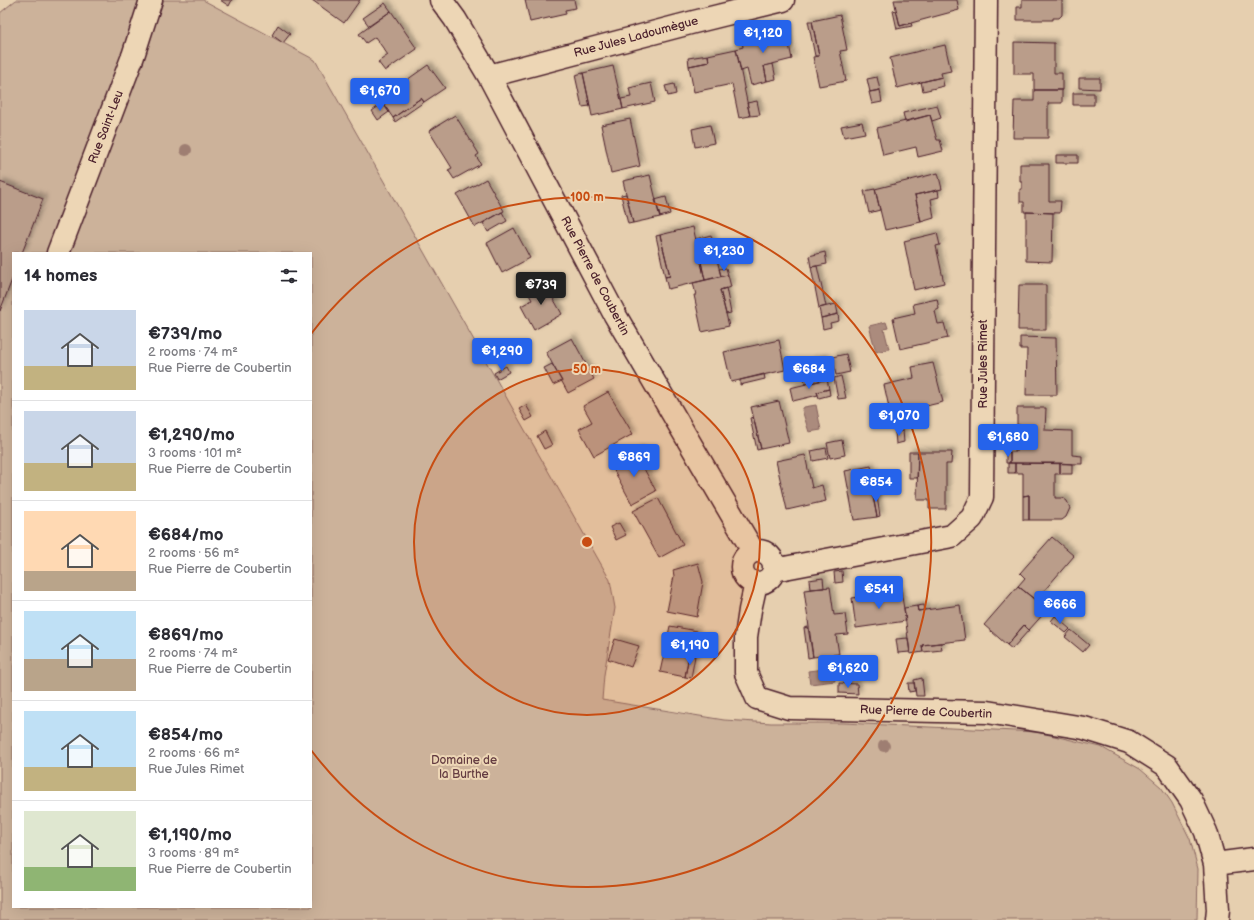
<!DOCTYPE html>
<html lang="en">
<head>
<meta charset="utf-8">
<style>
	body { margin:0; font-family:"Balsamiq Sans",sans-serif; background:#f2f2f3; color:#2b2b33; height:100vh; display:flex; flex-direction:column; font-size:15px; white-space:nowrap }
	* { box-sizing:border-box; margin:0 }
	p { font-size:13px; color:#7c7c81 }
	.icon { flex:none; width:22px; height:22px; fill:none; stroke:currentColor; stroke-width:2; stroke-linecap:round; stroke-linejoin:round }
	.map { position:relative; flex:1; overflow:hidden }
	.details { position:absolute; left:12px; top:252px; width:300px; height:656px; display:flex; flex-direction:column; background:#fff; border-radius:0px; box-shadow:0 4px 16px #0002 }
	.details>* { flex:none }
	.price { position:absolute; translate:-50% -34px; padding:0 9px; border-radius:4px; background:#2563eb; color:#fff; font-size:13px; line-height:26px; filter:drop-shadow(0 1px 2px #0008) }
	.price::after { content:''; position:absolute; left:50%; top:24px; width:12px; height:9px; margin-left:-6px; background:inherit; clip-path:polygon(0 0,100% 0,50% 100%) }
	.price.on { background:#222; color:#fff }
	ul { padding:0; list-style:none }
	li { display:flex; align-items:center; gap:12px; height:100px; padding:0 12px }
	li+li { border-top:1px solid #e1e1e2 }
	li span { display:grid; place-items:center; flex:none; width:112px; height:80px; border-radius:0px; color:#555 }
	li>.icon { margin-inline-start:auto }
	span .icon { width:48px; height:48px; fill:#fffc; stroke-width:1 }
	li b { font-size:17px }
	h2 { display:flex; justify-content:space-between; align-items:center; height:48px; padding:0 12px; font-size:17px }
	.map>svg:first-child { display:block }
</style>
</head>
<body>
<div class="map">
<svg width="1254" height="920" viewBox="0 0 1254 920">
	<defs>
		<filter id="shadow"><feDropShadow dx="3.5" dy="-3.5" stdDeviation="2" flood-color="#0004"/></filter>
	</defs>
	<rect width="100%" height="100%" fill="#e6cfaf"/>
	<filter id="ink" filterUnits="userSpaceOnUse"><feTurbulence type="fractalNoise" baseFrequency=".025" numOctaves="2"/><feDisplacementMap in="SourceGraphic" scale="8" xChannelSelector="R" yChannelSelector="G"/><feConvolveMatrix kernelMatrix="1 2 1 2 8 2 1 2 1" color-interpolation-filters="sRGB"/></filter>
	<g filter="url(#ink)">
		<!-- green -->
		<path fill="#ccb29a" stroke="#8b6862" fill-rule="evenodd" d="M16,0H203L315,60L610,580L615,608L604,675L602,700L724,720L771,723H843L1037,732L1101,747L1140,769L1161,787L1172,803L1190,839L1198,869L1197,920H0V13ZM13,253H311V907H13Z"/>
		<!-- water -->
		<path fill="#ab8b7d" stroke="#84605c" d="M886,322L888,328L884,329L889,349L876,352L869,326Z
			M816,405L821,430L809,432L802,410L804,407Z
			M833,668L835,681L810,684L808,671Z"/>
		<!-- building -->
		<path fill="#ba9d8a" stroke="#4a1f2b" filter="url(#shadow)" d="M220,0H232L229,6Z
			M312,0H360L344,23Z
			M525,0H574L576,8L565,10L566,14L530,22Z
			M894,0H957L959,10L900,26Z
			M1022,0H1062V15L1059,18H1053V20H1017V7H1022Z
			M385,3L391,11L369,26L363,18Z
			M896,10L900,26L911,23L912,26L897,29L893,11Z
			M391,11L417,49L385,71L378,62L388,55L375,37L366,43L359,34Z
			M840,15L847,50L840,51L846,81L819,86L813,57L819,56L812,21Z
			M808,21H812L819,56H815Z
			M278,25L290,34L283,43L272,35Z
			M786,30L792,59L764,66L767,81L751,85L747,69L741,71L736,49L743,47L741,36L753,33L754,38Z
			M1014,42L1054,43V73H1062V90H1034V74H1014Z
			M945,45L951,71L941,73L942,77L897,88L890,58Z
			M736,49L750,116L739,118L732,84L694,92L689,66L709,62L708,55Z
			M708,55L709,62L689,66L688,58Z
			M773,64L776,79L767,81L764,66Z
			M428,65L445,88L424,102L421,98L393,118L380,99Z
			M613,66L623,109L592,116L583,73Z
			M583,73L590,106L582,107L575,75Z
			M877,77L880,90L870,92L867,79Z
			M942,77L944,86L923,91L921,82Z
			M1079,78H1100V89L1079,88Z
			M651,83L655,102L623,109L621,99L631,97L629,88Z
			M674,84L676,94L668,96L665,86Z
			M880,90L882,102L872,104L869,92Z
			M1034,90H1062V103H1048V138H1013L1014,101H1034Z
			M1073,93H1094V105H1073Z
			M421,98L424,102L395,122L393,118Z
			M757,101L760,115L750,116L747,103Z
			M383,103L389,112L378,120L372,111Z
			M937,105L941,118L932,121L930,115L905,122L903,113Z
			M455,115L479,154L476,156L481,164L454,179L448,170L452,168L429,131Z
			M930,115L937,140H940L943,151L918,157L916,147L883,155L877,128Z
			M630,119L640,166L611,173L601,125Z
			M862,122L865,133L844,137L841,126Z
			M710,125L714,143L695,147L692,129Z
			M1056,155H1078V163H1056Z
			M1020,164H1049V201H1061L1060,213L1024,212V202H1020V189H1022V182H1020Z
			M938,173L942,189L915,195L921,222L885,230L875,189Z
			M650,175L660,217L633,223L623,181Z
			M486,179L504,211L475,227L457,195Z
			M0,182L43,199L22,253H13V277L0,311Z
			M875,189L880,210L869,213L864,191Z
			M938,190L939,197L931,199L934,218L921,222L915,195Z
			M626,194L633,223L628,224L621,195Z
			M666,197L670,214L660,217L655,200Z
			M502,212L507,221L488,232L483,223Z
			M1026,212L1053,213L1052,262L1026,261Z
			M693,227L705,280L668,289L665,277L670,276L660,235Z
			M514,228L530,258L502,273L487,243Z
			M937,233L940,245L936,246L944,283L914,290L904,241Z
			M660,235L670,276L665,277L656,236Z
			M711,235L721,276L705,280L696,239Z
			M825,252L827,264L811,267L809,256Z
			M817,266L826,306L819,308L811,267Z
			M726,268L728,275L721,276L719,269Z
			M728,275L731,287L720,290L729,326L702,332L694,295H696L693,283Z
			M547,279L552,289L549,291L562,314L534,330L521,306L532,300L527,291Z
			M1019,285H1046V330H1018Z
			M726,288L731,313L726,314L720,290Z
			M937,299L939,309L935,311L938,324L944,323L948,338L900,349L893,318L915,313L913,304Z
			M836,304L838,314L821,318L819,308Z
			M838,314L839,321L830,323L831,327L823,329L821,318Z
			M1020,337L1056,338L1057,395H1026L1027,349H1020Z
			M572,338L594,379L568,393L546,352Z
			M779,340L785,370L731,382L724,352Z
			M846,354L850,372L836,375L832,357Z
			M824,358L828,379L824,380L820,359Z
			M820,359L821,366L812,368L811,361Z
			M933,363L943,402L918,408L917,406L890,412L884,385L914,378L912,367Z
			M552,364L562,381L553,385L544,368Z
			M506,366L509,372L497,379L494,373Z
			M821,366L824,380L805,384L802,370Z
			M764,374L765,379L740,385V380Z
			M841,376L846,398L838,399L834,378Z
			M827,379L829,389L817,392L818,395L793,401L790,388Z
			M829,389L830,395L819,398L817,392Z
			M608,392L633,434L594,456L579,429L592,422L583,406Z
			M779,401L789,443L761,449L751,407Z
			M526,405L533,417L526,421L519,409Z
			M917,406L918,408L891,415L890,412Z
			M1017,408H1046L1045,430L1072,431V455L1082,456V464L1010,463V452H1016V433H1019L1020,425H1017Z
			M753,417L761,449L757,450L750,418Z
			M545,431L552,445L544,449L537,436Z
			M903,431L904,442L896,444L895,432Z
			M842,440L845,455L830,458L827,443Z
			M826,448L828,458L813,461L811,451Z
			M641,449L649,464L643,467L635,452Z
			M635,452L656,491L632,504L611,465Z
			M909,452H918L917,478H909Z
			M918,452H952L951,464H946V509H929V500H917Z
			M1006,452H1010V463H1006Z
			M805,455L812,488L822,485L826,501L787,510L776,461Z
			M1008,463H1015V473H1008Z
			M1015,463H1060V474H1055V498H1063L1067,501L1070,508L1066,517L1062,520H1029V495L1023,496V473H1015Z
			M1060,463L1072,464V474H1060Z
			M871,466L876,490L872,491L877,517L854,520L845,471Z
			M876,490L880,516L877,517L872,491Z
			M1029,495V520H1023V496Z
			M658,498L683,545L659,558L633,511Z
			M619,523L626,535L616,540L610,527Z
			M1052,537L1074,556L1043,592L1046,593L1038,602L1018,586L1025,578L1020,573Z
			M698,563L703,582L697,617L667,611L674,576L673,570Z
			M842,571L843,582L835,583L834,572Z
			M823,578L824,588L810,589L809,580Z
			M1018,586L1047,610L1029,630L1024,625L1007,645L984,625Z
			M830,587L834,615L845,614L848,634L836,635L839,654L813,657L804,590Z
			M901,591L906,621L856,628L852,598Z
			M924,605L925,610L918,611L917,606Z
			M960,605L965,640L922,645L923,652L910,654L904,608L917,606L918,611Z
			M1055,616L1070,629L1066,633L1051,621Z
			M1024,625L1029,630L1012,649L1007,645Z
			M670,626L697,631L692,656L689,655L685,677L660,672Z
			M808,627L813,657L808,658L804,628Z
			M1071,630L1089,645L1083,652L1065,637Z
			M908,638L910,652L898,653L896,639Z
			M615,639L639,646L631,667L608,659Z
			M941,643L942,650L923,652L922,645Z
			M689,655L695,656L691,678L685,677Z
			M922,678L924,696H916L914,680Z
			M839,683L857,684L858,694L839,693Z
			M908,683H914L915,691L909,692Z"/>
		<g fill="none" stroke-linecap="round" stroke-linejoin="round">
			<defs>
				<path id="minor" d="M441,0L455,19L489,76L615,315L753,551
					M489,76L694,22L783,0
					M58,253L133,56L151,0
					M742 567a16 16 0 1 1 32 0a16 16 0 1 1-32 0Z
					M774,570L952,536L972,518L982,497L986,0
					M756,583L750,610L746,637V673L757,698L789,708L987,712L1084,728L1129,742L1167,766L1191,800L1206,832L1215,864L1218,910L1217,920
					M1215,864L1254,859"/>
			</defs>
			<!-- minor casing -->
			<use href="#minor" stroke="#4a1f2b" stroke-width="25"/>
			<!-- minor -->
			<use href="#minor" stroke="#edd6b5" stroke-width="22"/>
		</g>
		<!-- trees -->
		<g fill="#9e7e72">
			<circle cx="186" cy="150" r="6"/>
			<circle cx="884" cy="746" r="6"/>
		</g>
	</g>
	<!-- distance rings -->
	<circle cx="587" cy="542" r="173" fill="#c84d12" fill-opacity=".12"/>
	<g fill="none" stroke="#c84d12" stroke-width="2">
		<circle cx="587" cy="542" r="173"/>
		<path d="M311 334A345 345 0 1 1 311 750"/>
	</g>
	<g text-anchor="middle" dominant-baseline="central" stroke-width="4" stroke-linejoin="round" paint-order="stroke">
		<!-- street labels -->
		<g font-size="12" fill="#4a1f2b" stroke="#edd6b5">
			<text transform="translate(636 37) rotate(-15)">Rue Jules Ladoumègue</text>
			<text transform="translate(106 127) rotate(-69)">Rue Saint-Leu</text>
			<text transform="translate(595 276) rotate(62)">Rue Pierre de Coubertin</text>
			<text transform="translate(983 364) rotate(-90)">Rue Jules Rimet</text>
			<text transform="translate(926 712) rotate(2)">Rue Pierre de Coubertin</text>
		</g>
		<!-- park labels -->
		<g font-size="12" fill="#643c41" stroke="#edd6b5">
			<text x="464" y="760">Domaine de<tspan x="464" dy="14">la Burthe</tspan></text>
		</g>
	</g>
	<circle cx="587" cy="542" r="6" fill="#c84d12" stroke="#edd6b5" stroke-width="2"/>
	<g font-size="12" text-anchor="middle" font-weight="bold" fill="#c84d12" stroke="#edd6b5" stroke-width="4" stroke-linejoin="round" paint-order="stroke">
		<text x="587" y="201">100 m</text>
		<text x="587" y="373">50 m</text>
	</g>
</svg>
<b class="price" style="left:763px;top:54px">€1,120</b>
<b class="price" style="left:380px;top:112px">€1,670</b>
<b class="price" style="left:724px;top:272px">€1,230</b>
<b class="price on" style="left:541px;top:306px">€739</b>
<b class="price" style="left:502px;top:372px">€1,290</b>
<b class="price" style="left:809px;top:390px">€684</b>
<b class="price" style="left:899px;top:437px">€1,070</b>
<b class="price" style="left:1008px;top:458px">€1,680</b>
<b class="price" style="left:634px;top:478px">€869</b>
<b class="price" style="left:876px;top:503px">€854</b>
<b class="price" style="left:879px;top:610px">€541</b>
<b class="price" style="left:1060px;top:625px">€666</b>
<b class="price" style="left:690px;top:666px">€1,190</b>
<b class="price" style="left:848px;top:689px">€1,620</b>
<section class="details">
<h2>14 homes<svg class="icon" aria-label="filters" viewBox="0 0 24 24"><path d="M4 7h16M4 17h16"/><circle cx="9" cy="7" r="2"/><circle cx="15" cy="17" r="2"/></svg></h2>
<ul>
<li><span style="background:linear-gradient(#c9d6e8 70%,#c2b280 0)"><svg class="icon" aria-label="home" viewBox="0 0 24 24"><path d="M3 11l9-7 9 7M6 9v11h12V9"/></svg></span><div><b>€739/mo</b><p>2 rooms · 74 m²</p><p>Rue Pierre de Coubertin</p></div></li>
<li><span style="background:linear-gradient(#c9d6e8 65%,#c2b280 0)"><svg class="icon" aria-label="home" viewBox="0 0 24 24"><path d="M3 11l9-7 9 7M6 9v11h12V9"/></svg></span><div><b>€1,290/mo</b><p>3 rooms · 101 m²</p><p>Rue Pierre de Coubertin</p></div></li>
<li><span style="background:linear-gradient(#ffd9b3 75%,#b9a48a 0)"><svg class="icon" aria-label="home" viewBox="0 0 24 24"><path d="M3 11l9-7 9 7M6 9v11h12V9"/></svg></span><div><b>€684/mo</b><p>2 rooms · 56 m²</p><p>Rue Pierre de Coubertin</p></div></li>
<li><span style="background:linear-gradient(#bfe0f5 60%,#b9a48a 0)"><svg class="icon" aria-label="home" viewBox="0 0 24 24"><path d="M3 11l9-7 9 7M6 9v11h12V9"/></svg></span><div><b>€869/mo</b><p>2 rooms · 74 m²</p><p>Rue Pierre de Coubertin</p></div></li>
<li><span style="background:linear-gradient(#bfe0f5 70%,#c2b280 0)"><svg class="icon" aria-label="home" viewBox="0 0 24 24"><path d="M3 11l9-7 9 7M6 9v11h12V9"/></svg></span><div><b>€854/mo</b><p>2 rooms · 66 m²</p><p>Rue Jules Rimet</p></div></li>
<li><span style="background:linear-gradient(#dfe7d0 70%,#8fb573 0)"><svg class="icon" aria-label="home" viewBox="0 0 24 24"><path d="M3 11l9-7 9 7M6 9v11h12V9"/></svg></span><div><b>€1,190/mo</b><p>3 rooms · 89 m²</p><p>Rue Pierre de Coubertin</p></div></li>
</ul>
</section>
</div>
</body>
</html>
